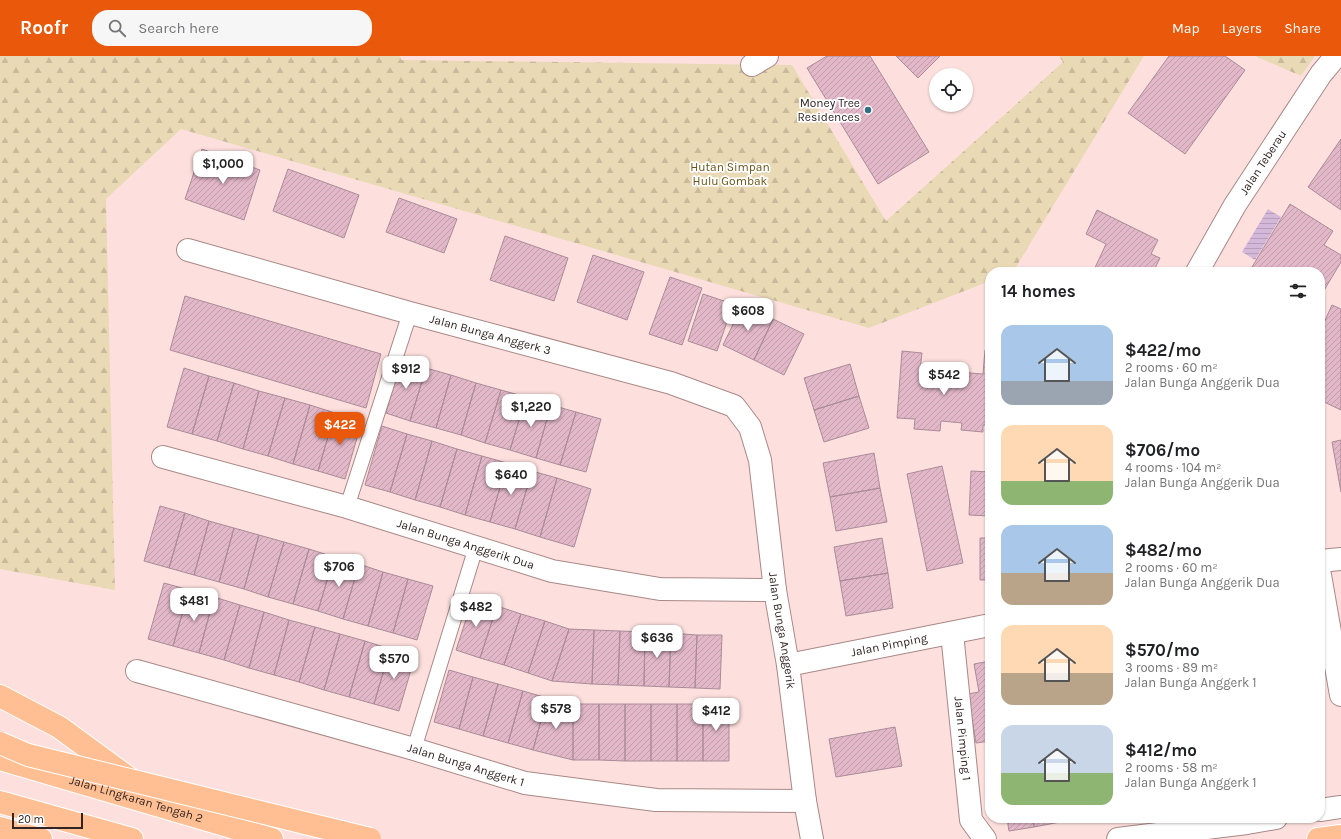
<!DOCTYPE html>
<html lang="en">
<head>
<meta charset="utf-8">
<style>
	body { margin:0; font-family:Karla,sans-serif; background:#f6f6f6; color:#202124; height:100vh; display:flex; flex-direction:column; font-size:15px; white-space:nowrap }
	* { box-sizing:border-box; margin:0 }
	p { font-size:13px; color:#757577 }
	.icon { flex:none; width:22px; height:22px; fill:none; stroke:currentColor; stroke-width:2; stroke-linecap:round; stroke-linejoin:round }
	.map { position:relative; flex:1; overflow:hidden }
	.panel { position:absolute; left:985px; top:211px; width:340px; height:556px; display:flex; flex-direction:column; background:#fff; border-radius:16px; box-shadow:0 1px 3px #0004 }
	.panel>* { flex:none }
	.fabs { position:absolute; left:929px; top:12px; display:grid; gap:8px }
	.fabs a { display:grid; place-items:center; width:44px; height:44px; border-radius:50%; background:#fff; box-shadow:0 1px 3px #0004; font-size:20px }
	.scale { position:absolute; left:12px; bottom:10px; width:71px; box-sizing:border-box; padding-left:4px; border:2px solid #312423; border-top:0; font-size:11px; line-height:14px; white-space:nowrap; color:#312423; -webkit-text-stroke:3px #fff; paint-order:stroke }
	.price { position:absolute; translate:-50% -34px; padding:0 9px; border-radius:8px; background:#fff; color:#222; font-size:13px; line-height:26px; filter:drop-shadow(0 1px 2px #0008) }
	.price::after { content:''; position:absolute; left:50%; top:24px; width:12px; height:9px; margin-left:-6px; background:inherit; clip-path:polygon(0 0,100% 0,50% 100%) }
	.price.on { background:#ea580c; color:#fff }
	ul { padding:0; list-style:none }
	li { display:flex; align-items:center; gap:12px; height:100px; padding:0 16px }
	li span { display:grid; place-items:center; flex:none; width:112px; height:80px; border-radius:12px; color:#555 }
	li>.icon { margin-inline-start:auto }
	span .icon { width:48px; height:48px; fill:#fffc; stroke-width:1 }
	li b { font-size:17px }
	h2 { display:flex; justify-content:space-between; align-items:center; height:48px; padding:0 16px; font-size:17px }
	header { display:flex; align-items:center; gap:24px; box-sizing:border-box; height:56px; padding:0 20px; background:#ea580c; color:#fff }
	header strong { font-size:19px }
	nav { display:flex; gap:22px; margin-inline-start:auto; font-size:14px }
	.search { width:280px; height:36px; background:#f6f6f6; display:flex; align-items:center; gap:10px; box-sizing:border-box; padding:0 14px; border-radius:16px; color:#757577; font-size:15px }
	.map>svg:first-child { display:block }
</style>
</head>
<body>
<header>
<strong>Roofr</strong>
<div class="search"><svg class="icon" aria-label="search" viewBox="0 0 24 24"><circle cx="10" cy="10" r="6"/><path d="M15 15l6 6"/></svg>Search here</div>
<nav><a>Map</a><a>Layers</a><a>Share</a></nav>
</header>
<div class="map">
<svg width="1341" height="783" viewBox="0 0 1341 783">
	<defs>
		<pattern id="forest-firs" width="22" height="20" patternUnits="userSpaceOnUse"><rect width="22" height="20" fill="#ead9b5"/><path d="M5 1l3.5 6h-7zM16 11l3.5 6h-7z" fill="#c9ba9b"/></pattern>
		<pattern id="water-rules" width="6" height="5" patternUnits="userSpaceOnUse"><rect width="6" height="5" fill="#d3b8d9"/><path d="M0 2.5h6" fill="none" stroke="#b69eba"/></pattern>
		<pattern id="building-hatch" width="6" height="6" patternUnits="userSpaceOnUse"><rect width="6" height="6" fill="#e2b7c8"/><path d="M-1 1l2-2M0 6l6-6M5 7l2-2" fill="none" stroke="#c29dac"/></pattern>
	</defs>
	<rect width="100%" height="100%" fill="#fde0de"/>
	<!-- forest -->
	<path fill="url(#forest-firs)" d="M0,0H400L401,4L792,9L886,165L1063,6L1059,0H1144L1013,216H990V225L869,272L181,73L106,143L115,534L0,513Z
		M1255,0H1315L1301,20Z"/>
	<!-- water -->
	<path fill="url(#water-rules)" d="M1268,153L1281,161L1255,204L1242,196Z"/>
	<!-- building -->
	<path fill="url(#building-hatch)" stroke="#aa8c98" d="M827,0H870L929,96L878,128L807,12Z
		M896,0H940L918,22Z
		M1169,0H1225L1245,14L1185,98L1128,57Z
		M1341,83V154L1308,131Z
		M202,93L260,114L244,164L185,143Z
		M288,113L359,139L344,182L273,155Z
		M399,142L457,163L444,197L386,176Z
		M1290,148L1333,175L1324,189L1341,199V206L1320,241V216H1249Z
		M1097,154L1158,184L1151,198L1160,202L1153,216H1093L1106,188L1086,178Z
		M505,180L568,202L554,245L490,224Z
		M593,199L644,216L627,264L577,246Z
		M670,221L702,232L682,289L649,278Z
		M703,238L733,248L717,295L688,285Z
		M185,240L381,298L366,352L170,294Z
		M743,248L773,263L754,304L723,289Z
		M1332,249L1341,253V354L1320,344V275Z
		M773,263L804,278L784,319L754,304Z
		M985,294H990V369H983V376L961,374L962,367L941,365L940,375L914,373L915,363L897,362L902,295L922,297L920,313L983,318Z
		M401,304L426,312L410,365L386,357Z
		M850,308L859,340L814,354L804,322Z
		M184,312L209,320L192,378L167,371Z
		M426,312L451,319L436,372L410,365Z
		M451,319L476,327L461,379L436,372Z
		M209,320L234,327L217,385L192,378Z
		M234,327L259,335L243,393L217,385Z
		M476,327L501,334L485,387L461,379Z
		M501,334L526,341L510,394L485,387Z
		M259,335L285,342L268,400L243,393Z
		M859,340L869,372L824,386L814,354Z
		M526,341L551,349L536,402L510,394Z
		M285,342L310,349L293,408L268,400Z
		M310,349L335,357L318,415L293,408Z
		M551,349L576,356L560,409L536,402Z
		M576,356L601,363L586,416L560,409Z
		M335,357L362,365L345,423L318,415Z
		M382,370L407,378L390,436L365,429Z
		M407,378L432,385L415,444L390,436Z
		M1341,384V436L1332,386Z
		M432,385L457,393L440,451L415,444Z
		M457,393L482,400L465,459L440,451Z
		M874,397L880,432L830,441L823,407Z
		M482,400L507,407L490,466L465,459Z
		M507,407L532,415L515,473L490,466Z
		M942,410L963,507L927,515L907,418Z
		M532,415L557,422L540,481L515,473Z
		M971,415L990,416V460L969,459Z
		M557,422L591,433L574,491L540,481Z
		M880,432L887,466L836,475L830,441Z
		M160,450L185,457L169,512L144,505Z
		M185,457L209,465L194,519L169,512Z
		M209,465L234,472L219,526L194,519Z
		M234,472L259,479L244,533L219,526Z
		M259,479L284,486L268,541L244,533Z
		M882,482L888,517L840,525L834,491Z
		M980,482H990V524H980Z
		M284,486L309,493L293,548L268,541Z
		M309,493L334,501L318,555L293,548Z
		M334,501L359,508L343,563L318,555Z
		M359,508L383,516L368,570L343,563Z
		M383,516L408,523L393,577L368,570Z
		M888,517L893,552L846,560L840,525Z
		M408,523L433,530L417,584L393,577Z
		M164,527L189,534L173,590L148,583Z
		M189,534L214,541L199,597L173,590Z
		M214,541L240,549L224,604L199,597Z
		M473,542L497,550L480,602L456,594Z
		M240,549L264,556L249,612L224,604Z
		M497,550L521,558L504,609L480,602Z
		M264,556L289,564L274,619L249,612Z
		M521,558L545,565L528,617L504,609Z
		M289,564L315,571L299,626L274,619Z
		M545,565L569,573L552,625L528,617Z
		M315,571L340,578L324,634L299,626Z
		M569,573L594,574L592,628L552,625Z
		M594,574L620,575L618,629L592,628Z
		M620,575L645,576L644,630L618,629Z
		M645,576L671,577L669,631L644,630Z
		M671,577L697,579L695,632L669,631Z
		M340,578L365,585L349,641L324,634Z
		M697,579H722L720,633L695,632Z
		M365,585L390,593L374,648L349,641Z
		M390,593L415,600L399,655L374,648Z
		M990,605V685L976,687L968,638L979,636L974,608Z
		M449,614L473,621L459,673L434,666Z
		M473,621L498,628L483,680L459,673Z
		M498,628L523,635L508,687L483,680Z
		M523,635L547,642L533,694L508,687Z
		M547,642L573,648V704L533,694Z
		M573,648H599V704H573Z
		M599,648H625V705L599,704Z
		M625,648H651V705H625Z
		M651,648H677V705H651Z
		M677,648H703V705H677Z
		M703,648H729V705H703Z
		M895,671L902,710L836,721L829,683Z
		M1007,762H1033L1034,771L1009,775Z
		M1033,762H1059L1060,766L1034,771Z
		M1059,762H1086L1060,766Z"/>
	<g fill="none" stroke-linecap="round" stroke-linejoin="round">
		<defs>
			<path id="lane" d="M347,451L410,257
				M414,693L476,491"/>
			<g id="street">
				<path d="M752,9L767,0"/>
				<path id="s1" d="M188,194L410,257L671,327L734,350L750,371L760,404L775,534L788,609L805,745L812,783"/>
				<path id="s2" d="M1197,216L1235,149L1321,18L1336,0"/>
				<path id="s3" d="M163,401L347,451L552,515L660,533L775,534"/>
				<path d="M1320,505L1341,503"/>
				<path d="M1320,519L1341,639"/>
				<path id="s4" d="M952,577L971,764L985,783"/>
				<path id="s5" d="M788,609L990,569"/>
				<path id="s6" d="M137,615L414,693L525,727L656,744L805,745"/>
				<path d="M1320,754L1341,751"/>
				<path d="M1118,783L1247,767L1276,762"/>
			</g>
			<g id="highway">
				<path d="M0,640L59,671L133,725"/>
				<path id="s7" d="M0,703L272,783"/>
				<path d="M0,746L132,783"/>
				<path d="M0,772L41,783"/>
				<path d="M1318,783L1341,780"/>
			</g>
		</defs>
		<!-- lane casing -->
		<use href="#lane" stroke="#a98886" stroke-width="16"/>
		<!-- street casing -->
		<use href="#street" stroke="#a98886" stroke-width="24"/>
		<!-- highway casing -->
		<use href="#highway" stroke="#fff" stroke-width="24"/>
		<!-- lane -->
		<use href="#lane" stroke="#fff" stroke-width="14"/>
		<!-- street -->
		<use href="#street" stroke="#fff" stroke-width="22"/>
		<!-- highway -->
		<use href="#highway" stroke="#ffbf93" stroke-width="22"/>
		<defs>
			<path id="highway-bridge" d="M0,687L28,699L370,783"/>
		</defs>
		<!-- highway-bridge casing -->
		<use href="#highway-bridge" stroke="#fff" stroke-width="24" stroke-linecap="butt"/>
		<!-- highway-bridge -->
		<use href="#highway-bridge" stroke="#ffbf93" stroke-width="22"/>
	</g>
	<!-- markers -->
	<circle fill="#316d84" stroke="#fff" stroke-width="1.5" cx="868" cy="54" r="4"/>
	<g text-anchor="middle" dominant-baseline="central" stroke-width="3.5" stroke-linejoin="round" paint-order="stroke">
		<!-- poi labels -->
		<g font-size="12" fill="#312423" stroke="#fff" text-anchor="end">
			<text x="860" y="47">Money Tree<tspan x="860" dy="14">Residences</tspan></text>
		</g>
		<!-- street labels -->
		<g font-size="12" fill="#312423" stroke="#fff">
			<text stroke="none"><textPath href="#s2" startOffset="128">Jalan Teberau</textPath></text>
			<text stroke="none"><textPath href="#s1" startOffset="314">Jalan Bunga Anggerk 3</textPath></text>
			<text stroke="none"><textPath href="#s3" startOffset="315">Jalan Bunga Anggerik Dua</textPath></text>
			<text stroke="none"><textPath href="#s1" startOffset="801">Jalan Bunga Anggerik</textPath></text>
			<text stroke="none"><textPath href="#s5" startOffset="103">Jalan Pimping</textPath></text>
			<text stroke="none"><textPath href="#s4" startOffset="106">Jalan Pimping 1</textPath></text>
			<text stroke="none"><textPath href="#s6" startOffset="342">Jalan Bunga Anggerk 1</textPath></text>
			<text stroke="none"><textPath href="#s7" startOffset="142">Jalan Lingkaran Tengah 2</textPath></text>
		</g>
		<!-- park labels -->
		<g font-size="12" fill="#6c5414" stroke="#fff">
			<text x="730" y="111">Hutan Simpan<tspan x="730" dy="14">Hulu Gombak</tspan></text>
		</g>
	</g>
</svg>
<div class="fabs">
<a><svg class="icon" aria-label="locate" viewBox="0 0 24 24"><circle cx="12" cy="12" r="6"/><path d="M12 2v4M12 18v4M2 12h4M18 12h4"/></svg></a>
</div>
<div class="scale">20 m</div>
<b class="price" style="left:223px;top:129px">$1,000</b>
<b class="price" style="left:748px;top:276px">$608</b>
<b class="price" style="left:406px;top:334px">$912</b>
<b class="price" style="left:944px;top:340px">$542</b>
<b class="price" style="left:531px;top:372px">$1,220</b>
<b class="price on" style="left:340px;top:390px">$422</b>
<b class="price" style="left:511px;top:440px">$640</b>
<b class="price" style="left:339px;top:532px">$706</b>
<b class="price" style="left:194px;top:566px">$481</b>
<b class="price" style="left:476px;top:572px">$482</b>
<b class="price" style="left:657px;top:603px">$636</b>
<b class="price" style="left:394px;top:624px">$570</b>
<b class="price" style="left:556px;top:674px">$578</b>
<b class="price" style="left:716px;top:676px">$412</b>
<section class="panel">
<h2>14 homes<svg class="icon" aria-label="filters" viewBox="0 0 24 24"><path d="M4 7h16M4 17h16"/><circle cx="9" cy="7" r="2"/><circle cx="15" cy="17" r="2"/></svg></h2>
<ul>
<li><span style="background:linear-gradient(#a9c7e8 70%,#9aa5b1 0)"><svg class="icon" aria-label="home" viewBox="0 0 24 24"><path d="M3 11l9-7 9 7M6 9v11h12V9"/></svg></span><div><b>$422/mo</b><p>2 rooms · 60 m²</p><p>Jalan Bunga Anggerik Dua</p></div></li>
<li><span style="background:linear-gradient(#ffd9b3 70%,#8fb573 0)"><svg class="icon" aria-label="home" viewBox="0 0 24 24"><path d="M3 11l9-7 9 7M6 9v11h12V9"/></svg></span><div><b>$706/mo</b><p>4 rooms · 104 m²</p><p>Jalan Bunga Anggerik Dua</p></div></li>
<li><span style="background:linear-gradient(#a9c7e8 60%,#b9a48a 0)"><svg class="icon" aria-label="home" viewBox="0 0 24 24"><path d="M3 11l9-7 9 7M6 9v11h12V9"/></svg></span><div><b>$482/mo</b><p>2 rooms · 60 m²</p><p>Jalan Bunga Anggerik Dua</p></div></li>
<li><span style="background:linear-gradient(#ffd9b3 60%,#b9a48a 0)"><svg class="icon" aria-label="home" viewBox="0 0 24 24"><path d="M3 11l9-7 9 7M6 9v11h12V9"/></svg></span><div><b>$570/mo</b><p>3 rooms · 89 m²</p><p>Jalan Bunga Anggerk 1</p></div></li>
<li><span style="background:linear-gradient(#c9d6e8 60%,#8fb573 0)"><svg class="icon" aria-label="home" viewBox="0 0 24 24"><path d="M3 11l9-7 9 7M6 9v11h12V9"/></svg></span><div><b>$412/mo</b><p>2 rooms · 58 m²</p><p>Jalan Bunga Anggerk 1</p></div></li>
</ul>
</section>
</div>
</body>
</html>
